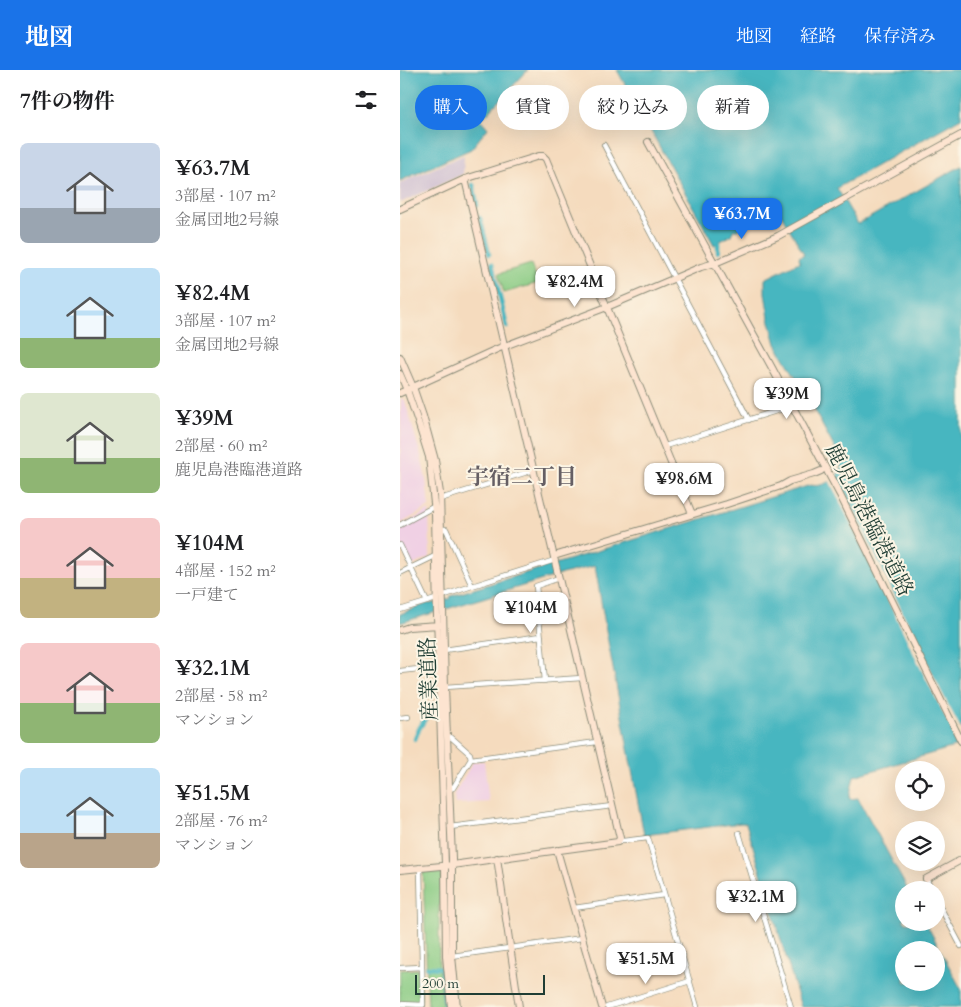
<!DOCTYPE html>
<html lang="ja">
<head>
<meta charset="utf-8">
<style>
	body { margin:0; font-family:Cardo,"Noto Serif JP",serif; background:#f6f6f6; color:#202124; height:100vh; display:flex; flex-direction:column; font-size:19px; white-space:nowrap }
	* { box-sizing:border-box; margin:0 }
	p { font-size:16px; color:#757577 }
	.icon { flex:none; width:28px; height:28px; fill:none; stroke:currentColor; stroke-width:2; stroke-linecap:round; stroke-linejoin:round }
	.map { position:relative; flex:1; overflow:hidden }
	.details { display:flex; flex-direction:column; background:#fff; width:400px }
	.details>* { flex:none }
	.guide { position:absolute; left:15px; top:15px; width:470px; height:45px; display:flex; gap:10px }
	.buttons { position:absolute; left:495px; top:691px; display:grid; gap:10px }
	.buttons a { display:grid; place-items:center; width:50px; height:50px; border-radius:50%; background:#fff; box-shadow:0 5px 20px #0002; font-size:25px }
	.scale { position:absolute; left:15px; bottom:12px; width:130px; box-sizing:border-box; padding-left:5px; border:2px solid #1f3d34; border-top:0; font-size:14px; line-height:18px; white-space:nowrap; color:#1f3d34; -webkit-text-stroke:4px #fcf5e5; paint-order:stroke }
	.price { position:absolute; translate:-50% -42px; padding:0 11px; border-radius:10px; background:#fff; color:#222; font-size:16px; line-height:32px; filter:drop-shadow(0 1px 2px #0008) }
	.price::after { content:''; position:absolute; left:50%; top:30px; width:15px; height:11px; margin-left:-8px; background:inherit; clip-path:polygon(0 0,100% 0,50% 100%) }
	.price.current { background:#1a73e8; color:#fff }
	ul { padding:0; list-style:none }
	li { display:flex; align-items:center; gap:15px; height:125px; padding:0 20px }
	li span { display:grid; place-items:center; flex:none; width:140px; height:100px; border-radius:8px; color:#555 }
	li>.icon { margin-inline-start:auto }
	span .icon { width:60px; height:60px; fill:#fffc; stroke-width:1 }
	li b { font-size:21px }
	h2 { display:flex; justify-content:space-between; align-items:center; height:60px; padding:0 20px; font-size:21px }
	.chip { padding:0 18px; border-radius:22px; background:#fff; box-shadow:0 5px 20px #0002; font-size:18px; line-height:45px }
	.chip.current { background:#1a73e8; color:#fff }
	header { display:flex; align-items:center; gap:30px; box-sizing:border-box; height:70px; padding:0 25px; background:#1a73e8; color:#fff }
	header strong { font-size:24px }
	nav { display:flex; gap:28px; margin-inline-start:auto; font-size:18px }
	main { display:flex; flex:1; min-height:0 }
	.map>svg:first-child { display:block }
</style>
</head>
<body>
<header>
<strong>地図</strong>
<nav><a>地図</a><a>経路</a><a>保存済み</a></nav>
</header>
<main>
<section class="details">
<h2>7件の物件<svg class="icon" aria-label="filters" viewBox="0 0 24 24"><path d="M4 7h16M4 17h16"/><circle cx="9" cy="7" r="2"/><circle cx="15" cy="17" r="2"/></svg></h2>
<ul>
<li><span style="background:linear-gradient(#c9d6e8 65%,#9aa5b1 0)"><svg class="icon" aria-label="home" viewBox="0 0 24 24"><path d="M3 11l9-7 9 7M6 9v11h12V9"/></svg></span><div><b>¥63.7M</b><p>3部屋 · 107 m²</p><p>金属団地2号線</p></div></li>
<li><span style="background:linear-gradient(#bfe0f5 70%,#8fb573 0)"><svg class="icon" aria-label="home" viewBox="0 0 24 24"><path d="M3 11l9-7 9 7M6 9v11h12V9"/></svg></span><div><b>¥82.4M</b><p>3部屋 · 107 m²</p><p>金属団地2号線</p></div></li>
<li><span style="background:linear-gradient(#dfe7d0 65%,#8fb573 0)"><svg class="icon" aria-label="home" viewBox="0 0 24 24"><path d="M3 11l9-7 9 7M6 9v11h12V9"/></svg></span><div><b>¥39M</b><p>2部屋 · 60 m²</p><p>鹿児島港臨港道路</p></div></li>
<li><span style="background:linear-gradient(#f6c9c9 60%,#c2b280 0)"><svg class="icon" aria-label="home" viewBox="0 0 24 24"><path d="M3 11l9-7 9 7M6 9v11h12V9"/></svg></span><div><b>¥104M</b><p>4部屋 · 152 m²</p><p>一戸建て</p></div></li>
<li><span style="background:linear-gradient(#f6c9c9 60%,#8fb573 0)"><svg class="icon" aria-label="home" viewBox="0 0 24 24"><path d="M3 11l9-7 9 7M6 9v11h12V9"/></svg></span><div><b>¥32.1M</b><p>2部屋 · 58 m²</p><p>マンション</p></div></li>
<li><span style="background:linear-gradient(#bfe0f5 65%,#b9a48a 0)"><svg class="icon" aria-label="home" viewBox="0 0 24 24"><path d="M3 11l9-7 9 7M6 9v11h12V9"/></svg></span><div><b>¥51.5M</b><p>2部屋 · 76 m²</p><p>マンション</p></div></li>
</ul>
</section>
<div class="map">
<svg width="561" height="937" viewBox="0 0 561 937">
	<rect width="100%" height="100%" fill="#fcf5e5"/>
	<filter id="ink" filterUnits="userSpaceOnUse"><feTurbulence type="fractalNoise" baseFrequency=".02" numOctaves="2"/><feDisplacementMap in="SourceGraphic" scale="10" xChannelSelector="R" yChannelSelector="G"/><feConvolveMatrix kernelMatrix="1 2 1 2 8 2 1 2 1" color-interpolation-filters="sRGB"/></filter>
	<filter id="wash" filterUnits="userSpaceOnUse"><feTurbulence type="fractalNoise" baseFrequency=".0096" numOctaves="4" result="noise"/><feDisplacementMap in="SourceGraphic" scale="20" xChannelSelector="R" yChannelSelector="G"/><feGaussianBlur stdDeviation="1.12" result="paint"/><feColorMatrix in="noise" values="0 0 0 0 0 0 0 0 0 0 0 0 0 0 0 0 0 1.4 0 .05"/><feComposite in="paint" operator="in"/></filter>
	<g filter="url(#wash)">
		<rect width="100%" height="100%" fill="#f5dbbe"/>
		<!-- built -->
		<path fill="#f0d0e4" d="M1,328L5,331L21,386L26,410L29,437L0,454Z
			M29,440L30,487L11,496L0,472V457Z
			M84,691L89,732L55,734L54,724L73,692Z"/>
		<!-- industrial -->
		<path fill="#cebed1" d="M64,85L63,104L0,133V113Z"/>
		<!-- green -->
		<path fill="#88ca82" stroke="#54845b" d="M131,194L138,213L104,223L98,204Z
			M35,799L42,803L39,838V894L43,937H28L23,801Z
			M20,899L21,933H0V900Z"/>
		<!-- water -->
		<path fill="#47b6c0" stroke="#337a7a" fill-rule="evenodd" d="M0,0H128L81,50L88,58L71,79L0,111Z
			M217,0H561V48L437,118L458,154L561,96V675L454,706L449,729L458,728L508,820H504V852L526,853L561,919V937H401L346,753H341L244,765L207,566L195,496L162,504L0,553V544L29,533L30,534L50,529L51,526L411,415C421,418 439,409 441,397C441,394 440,391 440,388L402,318L376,274L369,248L365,223V209L397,193H399L400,192L399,187L404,184L378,139L372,142L368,138C355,142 344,149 337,161L334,159L331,165L314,175ZM504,880H536V912H504Z"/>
		<!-- pier -->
		<path fill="#f5dbbe" d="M434,404L458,449L513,564H515L518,570L517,571L541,621L561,659V677L522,601L462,476L428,408Z"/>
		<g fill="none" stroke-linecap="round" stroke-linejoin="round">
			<!-- canal -->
			<path stroke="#47b6c0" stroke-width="4.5" d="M73,115L77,135
				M80,148L89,184
				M318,172V182
				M92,194L107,257
				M15,669L19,659L34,634
				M27,897L42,898L45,937"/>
		</g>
	</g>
	<g filter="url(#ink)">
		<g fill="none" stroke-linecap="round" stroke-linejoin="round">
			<defs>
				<path id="street" d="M204,75L349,350
					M265,376L392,336
					M40,429L134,400
					M0,455L35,436
					M41,459H46L72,516L155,490
					M0,475L27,532
					M0,503L35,486
					M42,526L72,516
					M0,540L36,529
					M44,580L141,566
					M0,601L38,597
					M145,611L136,516L159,508
					M45,617L182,608
					M0,648L8,647
					M47,666L52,668L70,684L71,689L53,718L49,719
					M71,689L197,672
					M50,757L212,736
					M339,763L391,937
					M219,770L223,771L248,768L297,937
					M526,809L532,820
					M536,829L561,876
					M174,838L264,825
					M52,886L182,868
					M0,898L22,897L20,797
					M0,934L23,935L22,897
					M207,937L290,911"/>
				<path id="secondary" d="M248,72L371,296L440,425L561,671
					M0,139L65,109L139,86H143L146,89L292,444
					M0,287L13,317L23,346L35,390L40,423L45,617L52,788V886L57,937
					M0,304L7,320L18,352L29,387L35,443L37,546L45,795L46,886L51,937
					M0,323L97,279L207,237L301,197L315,193L378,166L561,65
					M154,486L327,434L381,416L390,411L414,404L421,401
					M0,560L9,557L39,555
					M157,780L202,937
					M97,788L119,937
					M0,800L52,795L218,772L220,768L65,109
					M526,809L561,790"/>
			</defs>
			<!-- street casing -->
			<use href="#street" stroke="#8a8c79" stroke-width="6"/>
			<!-- secondary casing -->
			<use href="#secondary" stroke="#8a8c79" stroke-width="8"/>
			<!-- street -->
			<use href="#street" stroke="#fff" stroke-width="4.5"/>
			<!-- secondary -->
			<use href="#secondary" stroke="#fde4d0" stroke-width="6"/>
		</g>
	</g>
	<g text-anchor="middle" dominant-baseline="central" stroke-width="4" stroke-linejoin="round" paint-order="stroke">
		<!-- street labels -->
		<g font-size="21" fill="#1f3d34" stroke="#fcf5e5">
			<text transform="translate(469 450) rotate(63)">鹿児島港臨港道路</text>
			<text transform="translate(29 609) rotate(-92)">産業道路</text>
		</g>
		<!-- neighbourhood labels -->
		<g font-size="22" font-weight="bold" fill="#655f64" stroke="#fcf5e5">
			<text x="122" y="407">宇宿二丁目</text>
		</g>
	</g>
</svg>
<div class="buttons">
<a><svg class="icon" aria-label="locate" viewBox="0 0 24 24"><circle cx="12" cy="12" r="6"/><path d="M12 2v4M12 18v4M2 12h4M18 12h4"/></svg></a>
<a><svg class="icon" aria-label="layers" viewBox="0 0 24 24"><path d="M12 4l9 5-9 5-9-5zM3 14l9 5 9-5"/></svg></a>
<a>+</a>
<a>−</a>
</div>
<div class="scale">200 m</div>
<b class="price current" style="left:342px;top:170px">¥63.7M</b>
<b class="price" style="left:175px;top:238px">¥82.4M</b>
<b class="price" style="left:387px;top:350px">¥39M</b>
<b class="price" style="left:284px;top:435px">¥98.6M</b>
<b class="price" style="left:131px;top:564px">¥104M</b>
<b class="price" style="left:356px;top:853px">¥32.1M</b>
<b class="price" style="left:246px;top:915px">¥51.5M</b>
<div class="guide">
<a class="chip current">購入</a>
<a class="chip">賃貸</a>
<a class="chip">絞り込み</a>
<a class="chip">新着</a>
</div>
</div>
</main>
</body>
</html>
